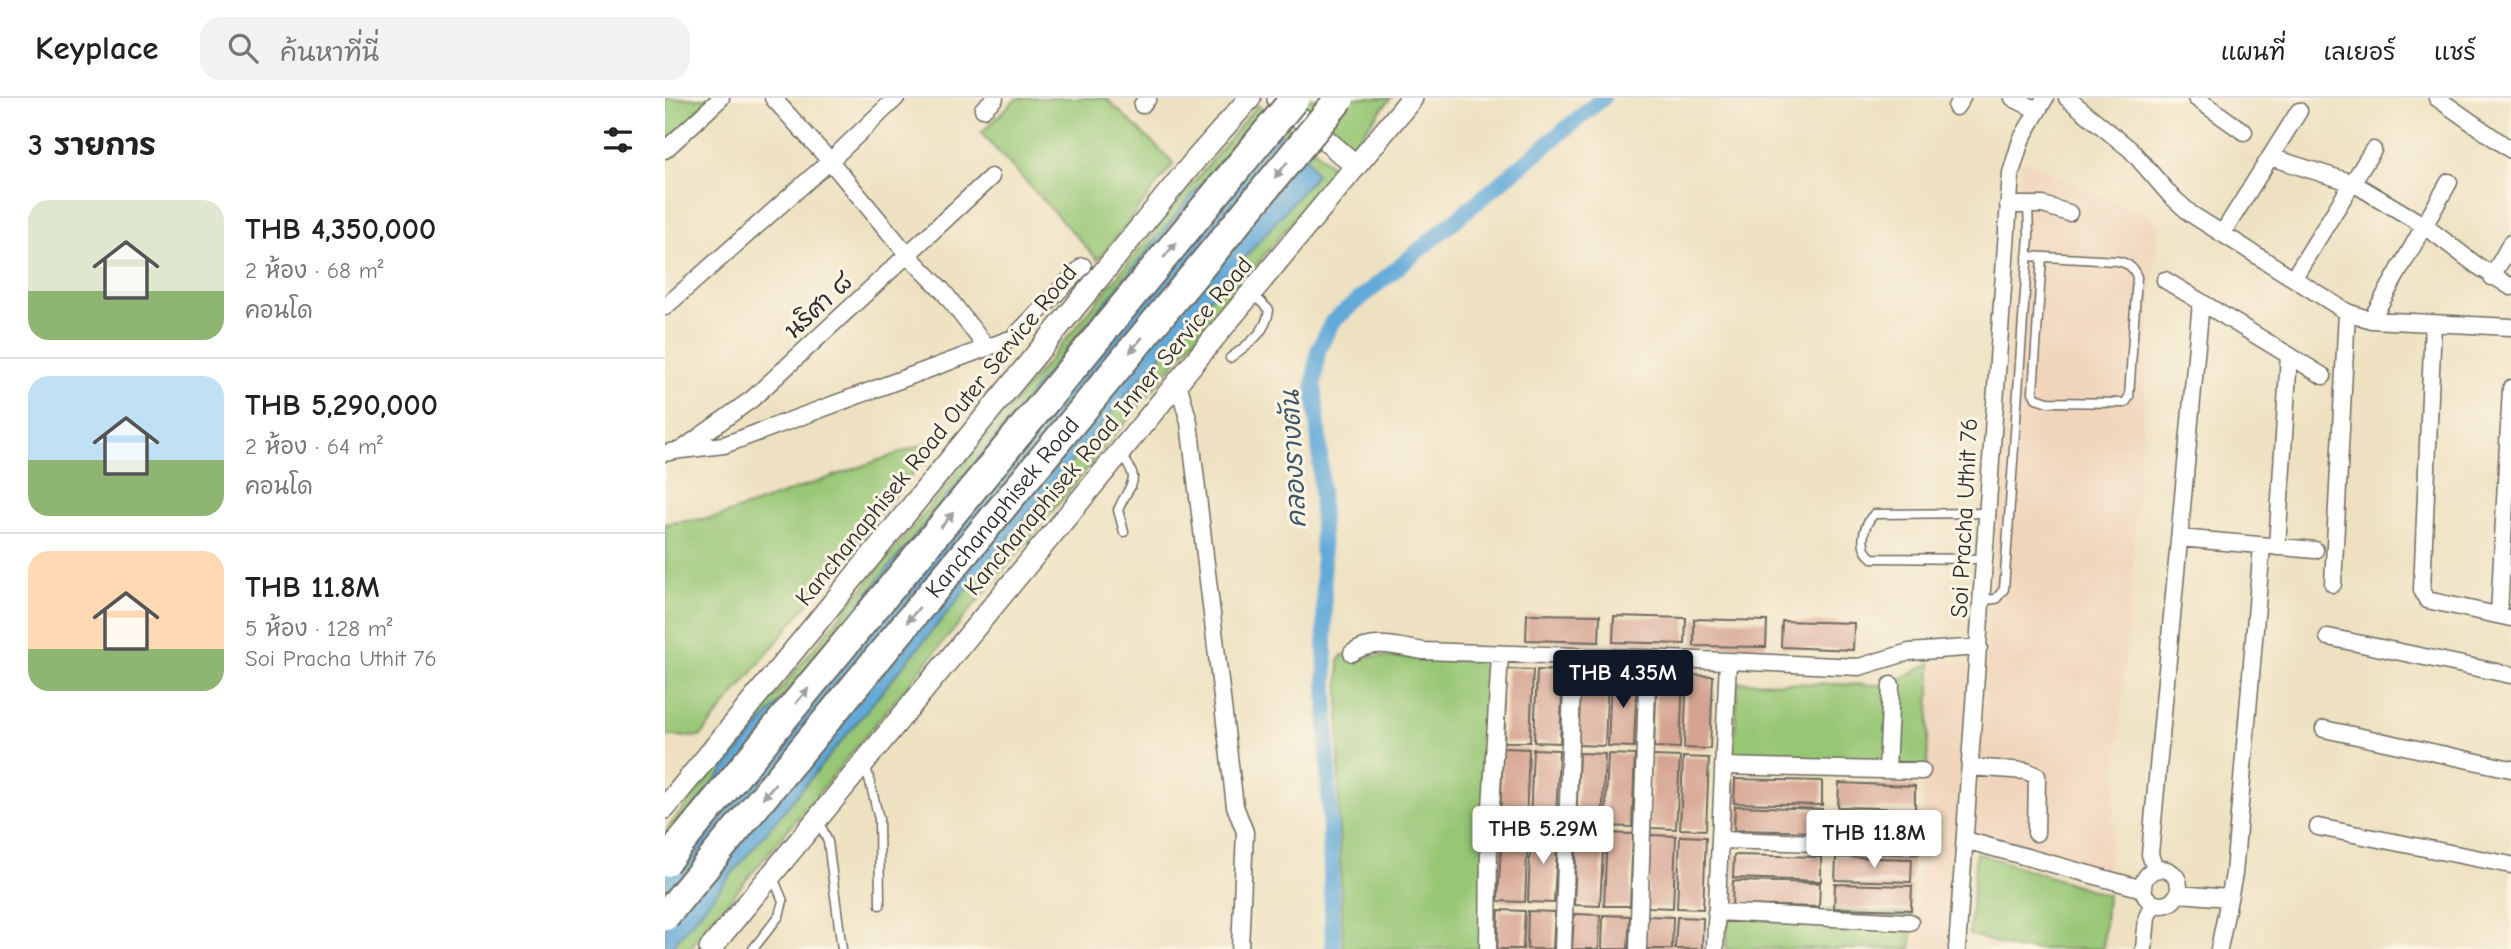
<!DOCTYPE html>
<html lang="th">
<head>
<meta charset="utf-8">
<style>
	body { margin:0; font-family:"Comic Neue","Playpen Sans Thai",sans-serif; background:#f2f2f2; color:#222; height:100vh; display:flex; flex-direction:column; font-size:26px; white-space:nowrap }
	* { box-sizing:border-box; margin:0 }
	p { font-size:23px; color:#767676 }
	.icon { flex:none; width:38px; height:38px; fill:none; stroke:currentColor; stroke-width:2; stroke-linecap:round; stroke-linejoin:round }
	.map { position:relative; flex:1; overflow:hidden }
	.sheet { display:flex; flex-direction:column; background:#fff; width:665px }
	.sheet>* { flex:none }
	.price { position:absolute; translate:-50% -60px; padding:0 16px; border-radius:7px; background:#fff; color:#222; font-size:23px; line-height:46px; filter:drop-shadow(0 2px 4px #0008) }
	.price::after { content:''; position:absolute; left:50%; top:42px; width:21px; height:16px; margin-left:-10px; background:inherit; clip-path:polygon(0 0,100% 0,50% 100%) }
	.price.current { background:#111827; color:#fff }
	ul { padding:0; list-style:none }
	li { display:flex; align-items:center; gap:21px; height:175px; padding:0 28px }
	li+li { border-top:2px solid #e0e0e0 }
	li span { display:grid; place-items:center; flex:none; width:196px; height:140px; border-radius:21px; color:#555 }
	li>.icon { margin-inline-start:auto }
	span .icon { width:84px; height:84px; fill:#fffc; stroke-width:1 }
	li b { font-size:30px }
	h2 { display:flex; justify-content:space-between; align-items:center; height:84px; padding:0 28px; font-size:30px }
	header { display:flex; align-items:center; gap:42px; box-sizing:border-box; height:98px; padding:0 35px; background:#fff; border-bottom:2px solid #e0e0e0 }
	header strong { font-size:33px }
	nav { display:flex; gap:38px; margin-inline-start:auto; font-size:24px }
	.search { width:490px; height:63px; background:#f2f2f2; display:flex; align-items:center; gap:18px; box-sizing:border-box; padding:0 24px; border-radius:21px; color:#767676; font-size:26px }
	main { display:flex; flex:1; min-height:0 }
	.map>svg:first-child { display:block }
</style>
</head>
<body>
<header>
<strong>Keyplace</strong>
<div class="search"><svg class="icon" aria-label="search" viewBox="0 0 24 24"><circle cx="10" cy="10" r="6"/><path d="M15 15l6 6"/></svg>ค้นหาที่นี่</div>
<nav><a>แผนที่</a><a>เลเยอร์</a><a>แชร์</a></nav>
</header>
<main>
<section class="sheet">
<h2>3 รายการ<svg class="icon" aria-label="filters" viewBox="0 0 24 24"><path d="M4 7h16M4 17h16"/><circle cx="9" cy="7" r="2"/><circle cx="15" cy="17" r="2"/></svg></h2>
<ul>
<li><span style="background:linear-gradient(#dfe7d0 65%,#8fb573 0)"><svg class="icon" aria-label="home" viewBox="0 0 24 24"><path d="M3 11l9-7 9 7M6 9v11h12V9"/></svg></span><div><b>THB 4,350,000</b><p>2 ห้อง · 68 m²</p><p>คอนโด</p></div></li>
<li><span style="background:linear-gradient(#bfe0f5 60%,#8fb573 0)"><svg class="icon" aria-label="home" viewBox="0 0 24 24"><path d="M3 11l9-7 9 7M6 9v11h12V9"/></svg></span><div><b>THB 5,290,000</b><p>2 ห้อง · 64 m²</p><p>คอนโด</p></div></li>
<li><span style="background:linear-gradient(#ffd9b3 70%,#8fb573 0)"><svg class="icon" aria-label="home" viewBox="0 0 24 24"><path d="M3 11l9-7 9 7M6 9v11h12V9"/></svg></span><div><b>THB 11.8M</b><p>5 ห้อง · 128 m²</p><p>Soi Pracha Uthit 76</p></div></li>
</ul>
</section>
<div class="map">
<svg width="1846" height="851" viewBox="0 0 1846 851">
	<rect width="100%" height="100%" fill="#fcf5e5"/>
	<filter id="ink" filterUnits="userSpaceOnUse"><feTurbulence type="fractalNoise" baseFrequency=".0143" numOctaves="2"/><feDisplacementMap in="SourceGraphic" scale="14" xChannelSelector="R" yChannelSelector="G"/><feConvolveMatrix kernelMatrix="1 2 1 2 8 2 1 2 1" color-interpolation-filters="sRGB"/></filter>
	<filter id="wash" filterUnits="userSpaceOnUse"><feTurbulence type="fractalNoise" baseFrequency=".00686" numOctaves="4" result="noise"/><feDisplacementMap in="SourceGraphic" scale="28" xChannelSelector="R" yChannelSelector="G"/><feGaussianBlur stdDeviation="1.57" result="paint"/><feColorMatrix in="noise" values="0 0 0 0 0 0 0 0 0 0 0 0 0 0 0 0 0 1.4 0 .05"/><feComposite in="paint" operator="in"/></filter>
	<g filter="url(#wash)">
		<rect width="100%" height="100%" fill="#eee1c1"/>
		<!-- built -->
		<path fill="#f0d5bc" d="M1357,61L1493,124L1444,776L1310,734Z
			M1266,565L1308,566L1288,851H1250Z"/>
		<!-- green -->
		<path fill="#97c675" stroke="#617850" stroke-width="2" d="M0,0H50L0,51Z
			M352,0H441L509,65L433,162L316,35Z
			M630,0H726L691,43L681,48Z
			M592,7L632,34L670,72L24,851H0V733Z
			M276,340L35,639L0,638V426L53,419Z
			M677,557L823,563L825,593L820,851H678L674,727V563Z
			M1266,565L1262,669L1068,659L1073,584L1217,587L1235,581Z
			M1311,755L1442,797L1438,851H1350L1304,836Z
			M1063,808L1248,816L1246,851H1061Z"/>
		<!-- water -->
		<path fill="#62a9d8" stroke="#466a82" stroke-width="2" d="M595,22C620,38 639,49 651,77L461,298L5,851H0V744L581,31Z"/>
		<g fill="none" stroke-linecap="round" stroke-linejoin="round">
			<!-- canal -->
			<path stroke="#62a9d8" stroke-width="16" d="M668,851L655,355L649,286L653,253L667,224L938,0"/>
		</g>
		<g id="blocks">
			<!-- building -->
			<path fill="#d5a391" d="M862,516L935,517L934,544L861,542Z
				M949,518L1021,520L1020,546L948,544Z
				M1029,521L1102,523L1101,549L1029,548Z
				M1117,523L1189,525L1188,552L1116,549Z
				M842,571L868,572L865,644H839Z
				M872,572L898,573L895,645L869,644Z
				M916,575L943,576L940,648L913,647Z
				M946,576L972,577L969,649L943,648Z
				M992,576L1018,577L1015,650L989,649Z
				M1022,577L1048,578L1045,651L1019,650Z
				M838,650L864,651L861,724L835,723Z
				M868,651L894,652L891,725L865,724Z
				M914,655L940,656L937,728L911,727Z
				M943,656L970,657L967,729L940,728Z
				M988,658L1015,659L1011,731L985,730Z
				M1018,659L1044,660L1041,732L1015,731Z
				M1070,681L1157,683V707L1069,705Z
				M1174,685L1250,688V711L1173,709Z
				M1070,708L1157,711L1156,734L1069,732Z
				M1174,715L1251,717L1250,740L1173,738Z
				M837,731L863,732L860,804L833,803Z
				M866,732L893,733L889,805L863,804Z
				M912,734L939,735L935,808L909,807Z
				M942,735L968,736L965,808H939Z
				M985,737L1011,738L1008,810L982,809Z
				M1015,738L1041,739L1038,811L1012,810Z
				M1069,757L1156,759V783L1068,780Z
				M1171,759L1247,761L1246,784L1170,782Z
				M1068,783L1155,785L1154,809L1067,807Z
				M1170,786L1247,788L1246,812L1169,810Z
				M834,812L860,813L858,851H832Z
				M863,813L890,814L888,851H862Z
				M909,816L935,817L934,851H907Z
				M938,817L965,818L963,851H937Z
				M982,818L1008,819L1007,851H981Z
				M1012,819L1038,820L1037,851H1010Z"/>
		</g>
	</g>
	<g filter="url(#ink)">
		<use href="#blocks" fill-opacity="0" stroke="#6f6b60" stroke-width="2"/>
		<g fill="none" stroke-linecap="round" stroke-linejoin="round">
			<defs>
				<path id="service" d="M1362,158L1452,163C1463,165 1468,169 1472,179L1464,299L1460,305L1383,304L1371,300L1368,294L1377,159
					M565,260C583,246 601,236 604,212L587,195
					M455,355C478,385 466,382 453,412L459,434
					M1320,461L1207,460C1193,450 1198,427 1209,416L1322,415
					M1317,502L1331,501L1339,491L1364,137L1363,108
					M201,668L214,721L215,807
					M154,723L163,744L177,851
					M88,851L114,818L118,803L108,779"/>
				<path id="minor" d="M108,0L165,63L242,156L278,193L322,250
					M1348,0L1372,12
					M1402,0L1466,52L1505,97L1526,116L1682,214L1706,222L1846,229
					M1531,0L1579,34
					M1772,0L1846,52
					M477,7L483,0
					M1291,9L1297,0
					M318,11L330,0
					M0,52L56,0
					M1605,59L1688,85L1760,128L1810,166L1846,189
					M1343,107H1378L1404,115
					M1557,136L1634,13
					M1629,179L1708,52
					M1827,179L1846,145
					M1500,182L1658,278
					M0,209L165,63L231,0
					M1706,222L1784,84
					M1768,225L1757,492L1762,502L1846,520
					M513,285L524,324L570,708L580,734L575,851
					M16,352L59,347L348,240L418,168
					M0,355L16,352L87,301L326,79
					M1514,440L1650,452
					M1612,449L1624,257
					M1668,486L1682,214
					M1834,517L1846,290
					M1663,539L1846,577
					M687,555C708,540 734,549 758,553L1063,563L1194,569L1244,554L1314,549
					M1659,631L1846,671
					M1058,668L1257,673
					M1305,669L1361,673L1372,678L1371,735
					M1222,672L1226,587
					M1653,729L1846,767
					M1055,742L1250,748
					M1300,742L1478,791
					M1478 789a18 18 0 1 1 36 0a18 18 0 1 1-36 0Z
					M1490,772L1485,756L1536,204
					M1514,796L1564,800
					M1051,814L1245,824
					M823,851L824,744L835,556
					M898,851L908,558
					M973,851L983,560
					M1050,851L1063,563
					M1292,851L1346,75L1356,42L1380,0
					M1479,851L1482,819L1488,806
					M1554,851L1569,776L1597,448"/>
				<path id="secondary" d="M613,1L691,68
					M0,710L531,61L585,0
					M45,851L747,0"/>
			</defs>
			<!-- service casing -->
			<use href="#service" stroke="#6f6b60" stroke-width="11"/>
			<!-- minor casing -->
			<use href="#minor" stroke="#6f6b60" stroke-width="19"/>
			<!-- secondary casing -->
			<use href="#secondary" stroke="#6f6b60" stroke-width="24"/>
			<!-- service -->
			<use href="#service" stroke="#fff" stroke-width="8"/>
			<!-- minor -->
			<use href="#minor" stroke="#fff" stroke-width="16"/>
			<!-- secondary -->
			<use href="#secondary" stroke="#fff" stroke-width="21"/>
			<defs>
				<g id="motorway-bridge">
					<path d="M0,764L630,0"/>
					<path id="s1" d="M0,818L675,0"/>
				</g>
			</defs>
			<!-- motorway-bridge casing -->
			<use href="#motorway-bridge" stroke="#6f6b60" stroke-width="32" stroke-linecap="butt"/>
			<!-- motorway-bridge -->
			<use href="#motorway-bridge" stroke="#fff" stroke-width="28"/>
		</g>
		<!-- one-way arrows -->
		<defs><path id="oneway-solid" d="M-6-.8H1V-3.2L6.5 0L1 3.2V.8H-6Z" transform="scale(1.75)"/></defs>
		<g fill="#a0a0a0">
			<use href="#oneway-solid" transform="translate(616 72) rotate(129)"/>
			<use href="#oneway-solid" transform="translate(505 152) rotate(-50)"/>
			<use href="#oneway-solid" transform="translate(471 247) rotate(129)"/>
			<use href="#oneway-solid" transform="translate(282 422) rotate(-50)"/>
			<use href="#oneway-solid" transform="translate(248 517) rotate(129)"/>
			<use href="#oneway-solid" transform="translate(137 598) rotate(-50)"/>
			<use href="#oneway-solid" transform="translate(104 693) rotate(129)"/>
		</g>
	</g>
	<g text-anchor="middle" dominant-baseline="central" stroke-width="6" stroke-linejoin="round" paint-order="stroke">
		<!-- street labels -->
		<g font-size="24" fill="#2b2b2b" stroke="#fcf5e5">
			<text transform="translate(153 208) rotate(-43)">นริศา ๘</text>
			<text transform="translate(443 328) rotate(-50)">Kanchanaphisek Road Inner Service Road</text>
			<text transform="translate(271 337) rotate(-51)">Kanchanaphisek Road Outer Service Road</text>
			<text stroke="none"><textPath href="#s1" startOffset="530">Kanchanaphisek Road</textPath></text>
			<text transform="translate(1299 420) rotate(-87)">Soi Pracha Uthit 76</text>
		</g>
		<!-- water labels -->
		<g font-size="26" font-style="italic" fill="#3e5768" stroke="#fcf5e5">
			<text transform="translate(629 361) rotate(-93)">คลองรางตัน</text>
		</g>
	</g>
</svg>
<b class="price current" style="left:958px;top:612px">THB 4.35M</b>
<b class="price" style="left:878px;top:768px">THB 5.29M</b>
<b class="price" style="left:1209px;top:772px">THB 11.8M</b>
</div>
</main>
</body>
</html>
